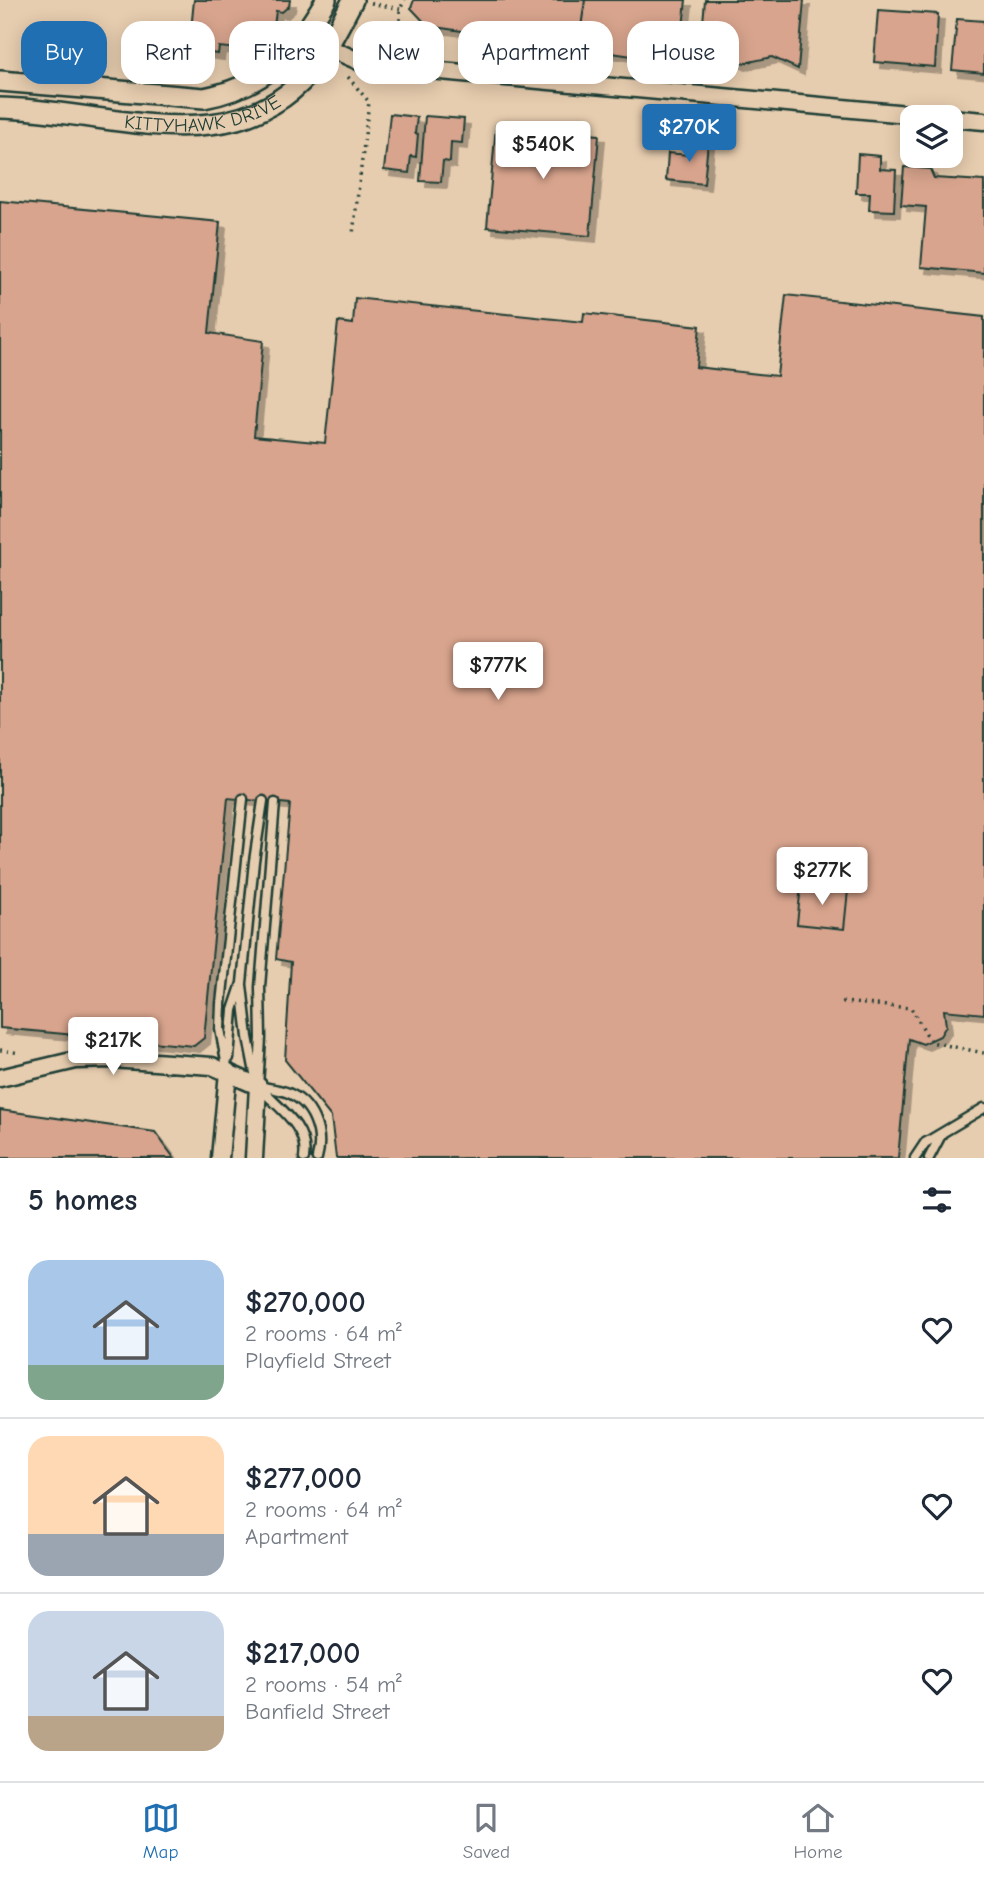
<!DOCTYPE html>
<html lang="en">
<head>
<meta charset="utf-8">
<style>
	body { margin:0; font-family:"Comic Neue",sans-serif; background:#f2f2f3; color:#1f2937; height:100vh; display:flex; flex-direction:column; font-size:26px; white-space:nowrap }
	* { box-sizing:border-box; margin:0 }
	p { font-size:23px; color:#747a83 }
	.icon { flex:none; width:38px; height:38px; fill:none; stroke:currentColor; stroke-width:2; stroke-linecap:round; stroke-linejoin:round }
	.map { position:relative; height:1158px; overflow:hidden }
	.drawer { display:flex; flex-direction:column; background:#fff; flex:1 }
	.drawer>* { flex:none }
	.guide { position:absolute; left:21px; top:21px; width:943px; height:63px; display:flex; gap:14px }
	.controls { position:absolute; left:900px; top:105px; display:grid; gap:14px }
	.controls a { display:grid; place-items:center; width:63px; height:63px; border-radius:14px; background:#fff; box-shadow:0 4px 18px #0003; font-size:35px }
	.price { position:absolute; translate:-50% -60px; padding:0 16px; border-radius:7px; background:#fff; color:#222; font-size:23px; line-height:46px; filter:drop-shadow(0 2px 4px #0008) }
	.price::after { content:''; position:absolute; left:50%; top:42px; width:21px; height:16px; margin-left:-10px; background:inherit; clip-path:polygon(0 0,100% 0,50% 100%) }
	.price.on { background:#1f6fb2; color:#fff }
	ul { padding:0; list-style:none }
	li { display:flex; align-items:center; gap:21px; height:175px; padding:0 28px }
	li+li { border-top:2px solid #e0e1e3 }
	li span { display:grid; place-items:center; flex:none; width:196px; height:140px; border-radius:21px; color:#555 }
	li>.icon { margin-inline-start:auto }
	span .icon { width:84px; height:84px; fill:#fffc; stroke-width:1 }
	li b { font-size:30px }
	h2 { display:flex; justify-content:space-between; align-items:center; height:84px; padding:0 28px; font-size:30px }
	.tag { padding:0 24px; border-radius:21px; background:#fff; box-shadow:0 4px 18px #0003; font-size:24px; line-height:63px }
	.tag.on { background:#1f6fb2; color:#fff }
	.tabs { display:flex; justify-content:space-around; align-items:center; height:98px; border-top:2px solid #e0e1e3; background:#fff; font-size:19px; color:#747a83 }
	.tabs a { display:grid; justify-items:center; gap:4px }
	.tabs .on { color:#1f6fb2 }
	.map>svg:first-child { display:block }
</style>
</head>
<body>
<div class="map">
<svg width="984" height="1158" viewBox="0 0 984 1158">
	<defs>
		<filter id="shadow"><feDropShadow dx="6" dy="6" stdDeviation="0" flood-color="#0004"/></filter>
	</defs>
	<rect width="100%" height="100%" fill="#e7cdaf"/>
	<filter id="ink" filterUnits="userSpaceOnUse"><feTurbulence type="fractalNoise" baseFrequency=".0143" numOctaves="2"/><feDisplacementMap in="SourceGraphic" scale="14" xChannelSelector="R" yChannelSelector="G"/><feConvolveMatrix kernelMatrix="1 2 1 2 8 2 1 2 1" color-interpolation-filters="sRGB"/></filter>
	<g filter="url(#ink)">
		<!-- building -->
		<path fill="#d8a48d" stroke="#1f3d34" stroke-width="2" filter="url(#shadow)" d="M194,0H290L289,6L282,12L276,11L274,26L266,31L256,30L255,42L240,40L239,49L219,47L218,54L189,50Z
			M414,0H585L578,48L428,26L411,8Z
			M585,0H686L679,63L578,48Z
			M705,0H804L798,69L772,57L740,64L701,45Z
			M878,10L938,14L935,67L874,62Z
			M957,19L984,21V73L952,70Z
			M390,114L417,117L415,133L418,134L416,157L411,156L409,173L384,170Z
			M425,116L464,119L462,143L451,142L450,162L443,161L441,182L420,181Z
			M496,126L599,135L590,236L487,227Z
			M689,140L708,142L704,184L666,180L668,153L688,155Z
			M858,154L880,156V169L896,170L894,211L869,210L870,193H856Z
			M904,167L930,169L934,178L984,181V273L921,267L926,207L901,205Z
			M0,201L220,222L209,333L263,341L254,436L325,443L338,322L353,324L355,298L583,322L584,313L700,326L696,367L777,376L786,295L984,317V1014L944,1010L946,1026L940,1036L923,1044L909,1039L898,1158H336L331,1117L285,1060L291,962L276,959L290,804L228,798L204,1038L194,1046L0,1028Z
			M801,885L848,890L844,929L797,924Z
			M0,1110L155,1132L174,1158H0Z"/>
		<g fill="none" stroke-linecap="round" stroke-linejoin="round">
			<defs>
				<path id="service" d="M242,985L248,1037L255,1073
					M229,1058L233,1010L242,983L254,861L263,801
					M228,1072L220,1029L221,1004L243,799
					M258,1086L261,1038L260,987L275,803
					M258,1086C277,1107 309,1126 304,1158
					M258,1086C267,1088 278,1089 286,1092C313,1102 324,1133 317,1158
					M915,1158L925,1143L984,1108
					M929,1158L941,1135"/>
				<path id="minor" d="M327,47L365,64L940,117
					M950,118L984,121
					M0,1078L76,1060L112,1059L212,1066L258,1086L254,1158
					M220,1158L228,1072"/>
				<g id="tertiary">
					<path d="M0,81L204,98C269,85 293,54 326,0"/>
					<path id="s1" d="M0,108C106,109 238,168 316,65C330,45 341,22 353,0"/>
				</g>
			</defs>
			<!-- service casing -->
			<use href="#service" stroke="#1f3d34" stroke-width="13"/>
			<!-- minor casing -->
			<use href="#minor" stroke="#1f3d34" stroke-width="21"/>
			<!-- tertiary casing -->
			<use href="#tertiary" stroke="#1f3d34" stroke-width="24"/>
			<!-- path -->
			<path stroke="#1f3d34" stroke-width="3.5" stroke-dasharray="2 5" stroke-linecap="butt" d="M371,3L400,9
				M400,34V9L405,0
				M348,77L369,102L353,234
				M842,1002L911,1008L931,1042L984,1053
				M0,1050L20,1053"/>
			<!-- service -->
			<use href="#service" stroke="#e7cdaf" stroke-width="8"/>
			<!-- minor -->
			<use href="#minor" stroke="#e7cdaf" stroke-width="16"/>
			<!-- tertiary -->
			<use href="#tertiary" stroke="#e7cdaf" stroke-width="19"/>
		</g>
	</g>
	<g text-anchor="middle" dominant-baseline="central" stroke-width="6" stroke-linejoin="round" paint-order="stroke">
		<!-- street labels -->
		<g font-size="19" fill="#1f3d34" stroke="#e7cdaf">
			<text stroke="none"><textPath href="#s1" startOffset="205">KITTYHAWK DRIVE</textPath></text>
		</g>
	</g>
</svg>
<div class="controls">
<a><svg class="icon" aria-label="layers" viewBox="0 0 24 24"><path d="M12 4l9 5-9 5-9-5zM3 14l9 5 9-5"/></svg></a>
</div>
<b class="price on" style="left:689px;top:164px">$270K</b>
<b class="price" style="left:543px;top:181px">$540K</b>
<b class="price" style="left:498px;top:702px">$777K</b>
<b class="price" style="left:822px;top:907px">$277K</b>
<b class="price" style="left:113px;top:1077px">$217K</b>
<div class="guide">
<a class="tag on">Buy</a>
<a class="tag">Rent</a>
<a class="tag">Filters</a>
<a class="tag">New</a>
<a class="tag">Apartment</a>
<a class="tag">House</a>
</div>
</div>
<section class="drawer">
<h2>5 homes<svg class="icon" aria-label="filters" viewBox="0 0 24 24"><path d="M4 7h16M4 17h16"/><circle cx="9" cy="7" r="2"/><circle cx="15" cy="17" r="2"/></svg></h2>
<ul>
<li><span style="background:linear-gradient(#a9c7e8 75%,#7fa58c 0)"><svg class="icon" aria-label="home" viewBox="0 0 24 24"><path d="M3 11l9-7 9 7M6 9v11h12V9"/></svg></span><div><b>$270,000</b><p>2 rooms · 64 m²</p><p>Playfield Street</p></div><svg class="icon" aria-label="heart" viewBox="0 0 24 24"><path d="M12 20l-8-8c-3-5 5-10 8-4 3-6 11-1 8 4z"/></svg></li>
<li><span style="background:linear-gradient(#ffd9b3 70%,#9aa5b1 0)"><svg class="icon" aria-label="home" viewBox="0 0 24 24"><path d="M3 11l9-7 9 7M6 9v11h12V9"/></svg></span><div><b>$277,000</b><p>2 rooms · 64 m²</p><p>Apartment</p></div><svg class="icon" aria-label="heart" viewBox="0 0 24 24"><path d="M12 20l-8-8c-3-5 5-10 8-4 3-6 11-1 8 4z"/></svg></li>
<li><span style="background:linear-gradient(#c9d6e8 75%,#b9a48a 0)"><svg class="icon" aria-label="home" viewBox="0 0 24 24"><path d="M3 11l9-7 9 7M6 9v11h12V9"/></svg></span><div><b>$217,000</b><p>2 rooms · 54 m²</p><p>Banfield Street</p></div><svg class="icon" aria-label="heart" viewBox="0 0 24 24"><path d="M12 20l-8-8c-3-5 5-10 8-4 3-6 11-1 8 4z"/></svg></li>
</ul>
</section>
<nav class="tabs">
<a class="on"><svg class="icon" aria-label="map" viewBox="0 0 24 24"><path d="M3 6l6-2 6 2 6-2v14l-6 2-6-2-6 2zM9 4v14M15 6v14"/></svg>Map</a>
<a><svg class="icon" aria-label="saved" viewBox="0 0 24 24"><path d="M7 4h10v16l-5-4-5 4z"/></svg>Saved</a>
<a><svg class="icon" aria-label="home" viewBox="0 0 24 24"><path d="M3 11l9-7 9 7M6 9v11h12V9"/></svg>Home</a>
</nav>
</body>
</html>
